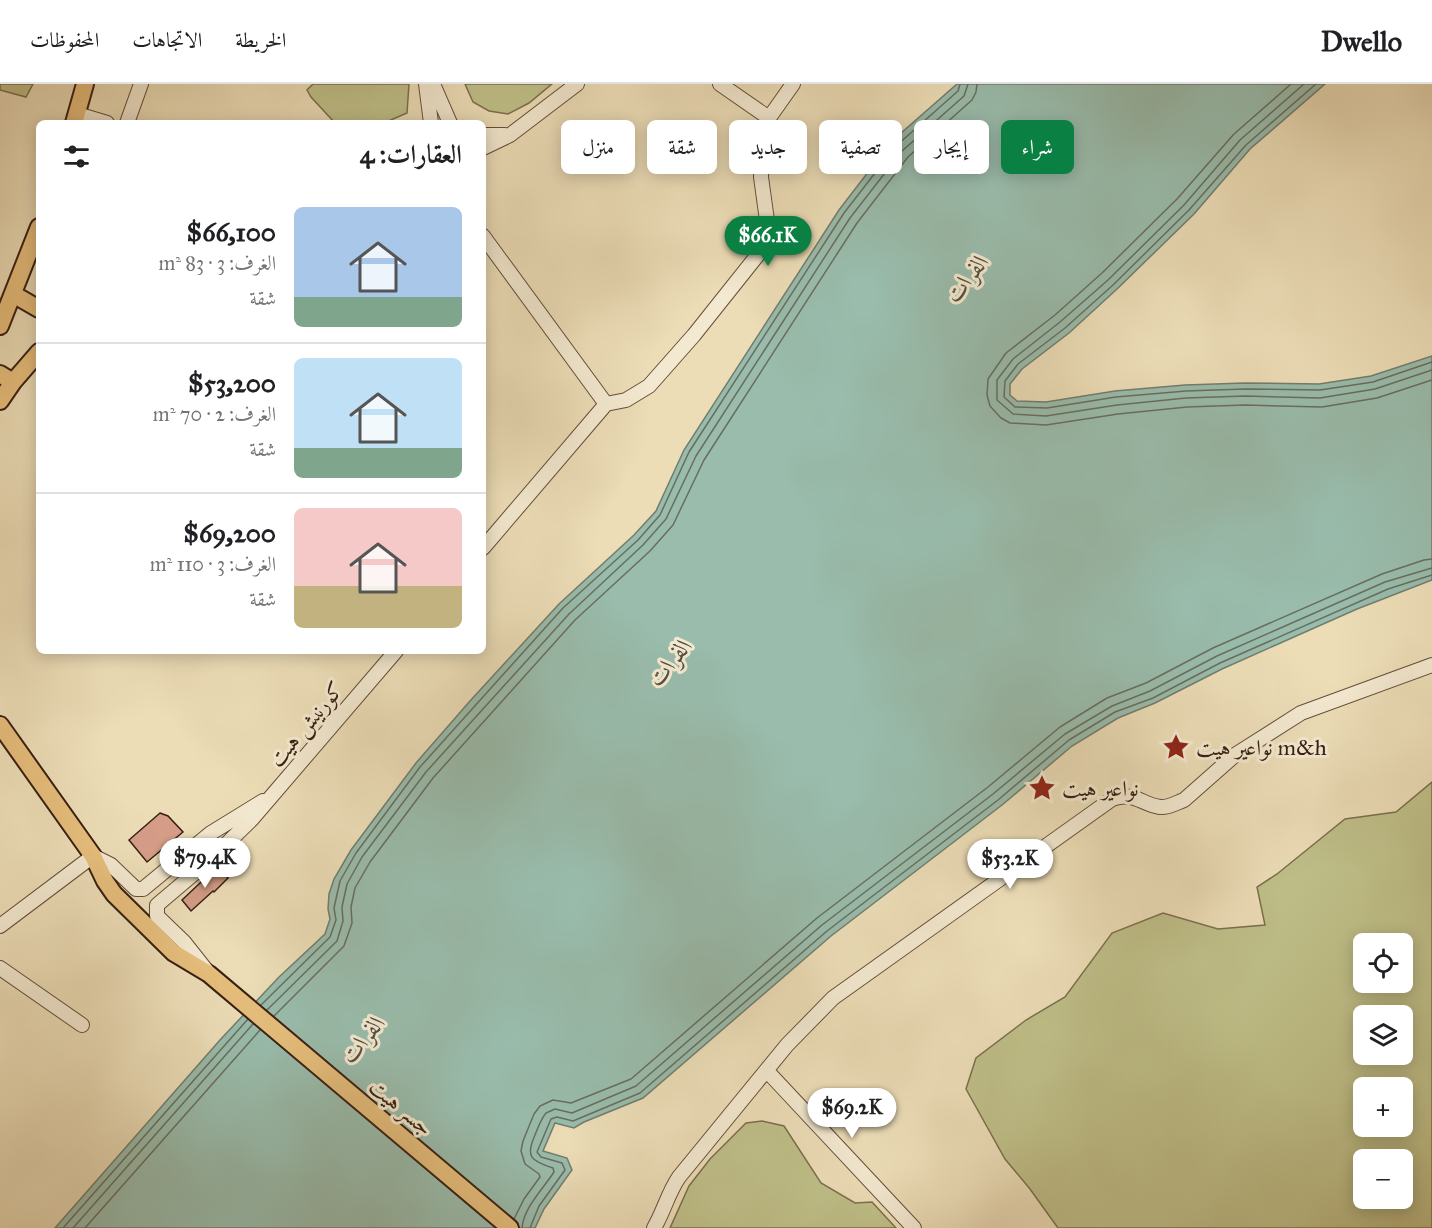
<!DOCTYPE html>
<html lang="ar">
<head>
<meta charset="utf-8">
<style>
	body { margin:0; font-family:"IM FELL Great Primer",Amiri,serif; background:#f6f6f6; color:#202124; direction:rtl; height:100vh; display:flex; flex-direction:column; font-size:22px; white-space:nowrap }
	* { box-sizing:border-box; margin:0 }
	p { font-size:20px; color:#757577 }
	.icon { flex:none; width:33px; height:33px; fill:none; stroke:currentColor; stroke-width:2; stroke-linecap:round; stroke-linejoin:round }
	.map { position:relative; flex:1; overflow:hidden; direction:ltr }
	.panel { position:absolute; left:36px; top:36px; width:450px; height:534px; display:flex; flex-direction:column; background:#fff; border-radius:9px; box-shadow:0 3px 15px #0003; direction:rtl }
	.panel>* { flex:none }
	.banner { position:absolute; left:504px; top:36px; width:570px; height:54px; direction:rtl; display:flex; gap:12px }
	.controls { position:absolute; left:1353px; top:849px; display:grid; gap:12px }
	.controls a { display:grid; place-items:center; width:60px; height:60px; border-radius:9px; background:#fff; box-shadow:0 3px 15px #0003; font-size:30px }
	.price { position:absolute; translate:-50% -51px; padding:0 14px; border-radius:21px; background:#fff; color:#222; font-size:20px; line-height:39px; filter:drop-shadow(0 2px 3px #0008) }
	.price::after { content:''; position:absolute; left:50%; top:36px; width:18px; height:14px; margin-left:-9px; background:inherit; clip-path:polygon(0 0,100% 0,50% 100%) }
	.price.current { background:#0b8043; color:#fff }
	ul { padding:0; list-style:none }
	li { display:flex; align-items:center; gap:18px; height:150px; padding:0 24px }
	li+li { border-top:2px solid #e0e0e0 }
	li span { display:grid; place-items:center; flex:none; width:168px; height:120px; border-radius:9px; color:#555 }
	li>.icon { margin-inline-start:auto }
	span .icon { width:72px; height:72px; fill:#fffc; stroke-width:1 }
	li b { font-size:26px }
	h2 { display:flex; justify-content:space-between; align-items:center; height:72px; padding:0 24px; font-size:26px }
	.tag { padding:0 21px; border-radius:9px; background:#fff; box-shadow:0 3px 15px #0003; font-size:21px; line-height:54px }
	.tag.current { background:#0b8043; color:#fff }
	header { display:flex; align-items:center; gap:36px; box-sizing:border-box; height:84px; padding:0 30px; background:#fff; border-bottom:2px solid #e0e0e0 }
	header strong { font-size:28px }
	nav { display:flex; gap:33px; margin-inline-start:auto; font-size:21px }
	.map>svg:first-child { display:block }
</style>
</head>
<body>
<header>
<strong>Dwello</strong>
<nav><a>الخريطة</a><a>الاتجاهات</a><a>المحفوظات</a></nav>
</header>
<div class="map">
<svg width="1432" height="1144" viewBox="0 0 1432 1144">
	<rect width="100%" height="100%" fill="#ecddb7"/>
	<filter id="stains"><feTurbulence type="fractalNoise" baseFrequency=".00333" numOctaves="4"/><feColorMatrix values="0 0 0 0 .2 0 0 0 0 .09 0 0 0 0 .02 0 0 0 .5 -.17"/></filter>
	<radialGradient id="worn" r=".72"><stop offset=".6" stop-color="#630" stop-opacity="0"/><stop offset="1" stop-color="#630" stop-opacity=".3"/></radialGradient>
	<!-- green -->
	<path fill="#bfbf89" stroke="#7c6f4e" stroke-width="1.5" fill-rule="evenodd" d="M0,0H33L26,13L0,6Z
		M313,0H409L407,29L384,39H335L311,13L307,6Z
		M465,0H552L529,19L508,30L489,27L473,18Z
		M1432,698V1144H1058L1030,1105L1005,1075L966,1005L976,974L1026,936L1065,913L1112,849L1163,829L1218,845L1265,841L1257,803L1277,790L1345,735L1396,728ZM1364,860H1402V898H1364ZM1364,932H1402V970H1364ZM1364,1004H1402V1042H1364ZM1364,1076H1402V1114H1364Z
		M762,1037L784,1042L821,1099L855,1119L872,1118L896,1144H670L689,1102L710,1075L746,1039Z"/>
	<!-- water -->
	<path fill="#99bcac" stroke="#727d6e" stroke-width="1.5" d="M957,0H1325L1250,65L1194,130L1117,205L1069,249L1022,285L1010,300V311L1017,317L1046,318L1115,307L1185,301L1245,299L1319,300L1371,292L1432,272V496L1357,525L1222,585L1155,619L1118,634L1072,662L1002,721L831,852L643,1014L584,1038L574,1044L555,1039L543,1067L567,1074L572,1086L544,1125L535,1144H55L220,956L279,893L325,850L330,835L328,825L329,810L334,795L351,766L416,679L470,617L559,520L634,451L656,427L684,366L839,126L892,57Z"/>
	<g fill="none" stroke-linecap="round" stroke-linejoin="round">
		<!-- shore -->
		<path stroke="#686e5f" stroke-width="1.5" d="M1291,0L1234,50L1177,115L1102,189L1055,231L1006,269L988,295L987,311L990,322L1001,334L1010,339L1046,341L1118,330L1187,323L1245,321L1322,323L1377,314L1432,296
			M1304,0L1240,56L1184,121L1108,196L1060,238L1013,275L997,296V316L1013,330L1046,332L1117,321L1186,314L1245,312L1320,314L1375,305L1432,286
			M1316,0L1246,61L1189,126L1113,201L1065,244L1018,280L1005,297L1004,313L1015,323L1047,324L1116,313L1186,307L1245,305L1320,306L1373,298L1432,278
			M261,921L330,853L336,836L334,824L340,797L356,769L420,683L563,524L638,456L660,431L689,368L844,129L896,62L958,7L960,0
			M267,926L337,857L343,837L342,823L347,800L362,773L426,688L569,530L643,461L666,435L696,372L850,134L902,67L964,12L968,0
			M274,932L344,862L352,839L351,823L355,804L370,778L433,694L575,536L650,467L673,441L704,376L857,139L908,73L972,16L976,8L977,0
			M514,1135L524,1115L540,1093L539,1090L525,1080L521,1067L523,1057L534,1030L540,1022L553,1016L571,1019L631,995L817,834L988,703L1060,643L1107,614L1146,599L1213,564L1382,490L1424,476L1432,475
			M63,1144L248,935
			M73,1144L253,940
			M85,1144L260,946
			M522,1144C524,1123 543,1105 554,1088L553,1084C531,1077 525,1073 535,1051C538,1043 541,1035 546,1029L555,1025L572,1029L636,1002L822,841L993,710L1065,650L1112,622L1150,607L1217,572L1385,498L1432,484
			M530,1144L539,1122L565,1086L562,1079L541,1073L537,1068L551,1035L557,1033L573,1037L640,1009L827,847L998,716L1069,656L1115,628L1153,614L1220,579L1388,505L1432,491"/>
	</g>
	<!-- building -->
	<path fill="#d59d87" stroke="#381f12" stroke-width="1.5" d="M160,729L168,732L183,748L147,778L129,756Z
		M217,783L228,794L214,808L213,807L191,827L182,816Z"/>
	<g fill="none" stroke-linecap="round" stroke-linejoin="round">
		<defs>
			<path id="minor" d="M426,0L431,39
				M433,0L450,39
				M77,30L107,39
				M769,34L793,0
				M127,39L141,0
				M483,51H505
				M483,64L510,51L577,0
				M483,152L606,320
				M606,320L626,316L649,302L694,251L768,158L769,151L761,93L762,66L769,34L720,0
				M483,464L606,320
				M0,842L93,772L111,781L136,805H143L211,749L263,717
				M0,884L82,941
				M207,887L184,858L157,832V821L209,777L252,735L396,567
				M767,987L914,1144
				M654,1144C664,1127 668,1109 679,1093L787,961L833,914L1112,715C1135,707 1140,720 1160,723C1168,724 1176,719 1184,716L1235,671L1301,629L1432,581"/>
			<path id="major" d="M74,39L85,0
				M13,210L39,225
				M0,242L39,143
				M0,290L13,298
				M0,317L13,298L39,268
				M0,641L93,772L105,797L114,810L174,869L209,890L510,1144"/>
		</defs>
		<!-- minor casing -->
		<use href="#minor" stroke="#654e3b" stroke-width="16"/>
		<!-- major casing -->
		<use href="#major" stroke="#381f12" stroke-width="20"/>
		<!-- minor -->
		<use href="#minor" stroke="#f3e9d0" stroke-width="14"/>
		<!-- major -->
		<use href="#major" stroke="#e6be7c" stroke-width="16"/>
	</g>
	<!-- icons -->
	<defs>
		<symbol id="sight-bare" viewBox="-9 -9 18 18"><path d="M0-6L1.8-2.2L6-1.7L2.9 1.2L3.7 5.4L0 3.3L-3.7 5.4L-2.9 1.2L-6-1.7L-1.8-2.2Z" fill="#8f2418" stroke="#f3e9d0" stroke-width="2.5" paint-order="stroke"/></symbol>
	</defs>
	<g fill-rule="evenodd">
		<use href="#sight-bare" x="1157" y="644" width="38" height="38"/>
		<use href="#sight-bare" x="1023" y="685" width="38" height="38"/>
	</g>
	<g text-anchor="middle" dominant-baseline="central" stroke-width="6" stroke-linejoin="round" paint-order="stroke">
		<!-- street labels -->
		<g font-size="22" fill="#381f12" stroke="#f3e9d0">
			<text transform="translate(306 640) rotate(-50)">كورنيش هيت</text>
			<text transform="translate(401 1023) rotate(40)">جسر هيت</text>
		</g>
		<!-- poi labels -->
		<g font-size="22" fill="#381f12" stroke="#f3e9d0" text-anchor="start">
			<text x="1196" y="663">نواعير هيت m&amp;h</text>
			<text x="1062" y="704">نواعير هيت</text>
		</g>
		<!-- water labels -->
		<g font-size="24" font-style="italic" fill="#554e40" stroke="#f3e9d0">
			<text transform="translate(967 194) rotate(-52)">الفرات</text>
			<text transform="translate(670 578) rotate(-51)">الفرات</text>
			<text transform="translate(363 955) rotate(-51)">الفرات</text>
		</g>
	</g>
	<rect width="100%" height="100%" filter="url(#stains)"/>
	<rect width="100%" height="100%" fill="url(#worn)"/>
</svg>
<div class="controls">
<a><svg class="icon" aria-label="locate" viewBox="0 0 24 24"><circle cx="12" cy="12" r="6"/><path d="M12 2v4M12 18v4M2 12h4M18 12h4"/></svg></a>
<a><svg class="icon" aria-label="layers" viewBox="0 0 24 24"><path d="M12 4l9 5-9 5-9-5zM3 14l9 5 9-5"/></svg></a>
<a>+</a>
<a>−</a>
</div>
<b class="price current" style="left:768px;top:183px">$66.1K</b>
<b class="price" style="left:205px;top:805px">$79.4K</b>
<b class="price" style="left:1010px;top:806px">$53.2K</b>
<b class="price" style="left:852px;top:1055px">$69.2K</b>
<div class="banner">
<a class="tag current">شراء</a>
<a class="tag">إيجار</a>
<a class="tag">تصفية</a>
<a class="tag">جديد</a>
<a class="tag">شقة</a>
<a class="tag">منزل</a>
</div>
<section class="panel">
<h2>العقارات: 4<svg class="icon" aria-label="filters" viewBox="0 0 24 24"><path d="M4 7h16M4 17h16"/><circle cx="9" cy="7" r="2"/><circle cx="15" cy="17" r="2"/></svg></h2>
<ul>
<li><span style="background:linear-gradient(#a9c7e8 75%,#7fa58c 0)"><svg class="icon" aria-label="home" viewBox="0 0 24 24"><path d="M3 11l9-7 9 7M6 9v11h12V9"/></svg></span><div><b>$66,100</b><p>الغرف: 3 · 83 m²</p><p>شقة</p></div></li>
<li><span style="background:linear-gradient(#bfe0f5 75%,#7fa58c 0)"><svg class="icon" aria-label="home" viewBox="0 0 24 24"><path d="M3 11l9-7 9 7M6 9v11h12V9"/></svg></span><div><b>$53,200</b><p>الغرف: 2 · 70 m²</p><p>شقة</p></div></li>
<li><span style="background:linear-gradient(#f6c9c9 65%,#c2b280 0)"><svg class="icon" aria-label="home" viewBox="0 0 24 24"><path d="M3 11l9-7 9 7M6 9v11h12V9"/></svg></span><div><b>$69,200</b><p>الغرف: 3 · 110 m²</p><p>شقة</p></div></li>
</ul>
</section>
</div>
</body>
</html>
